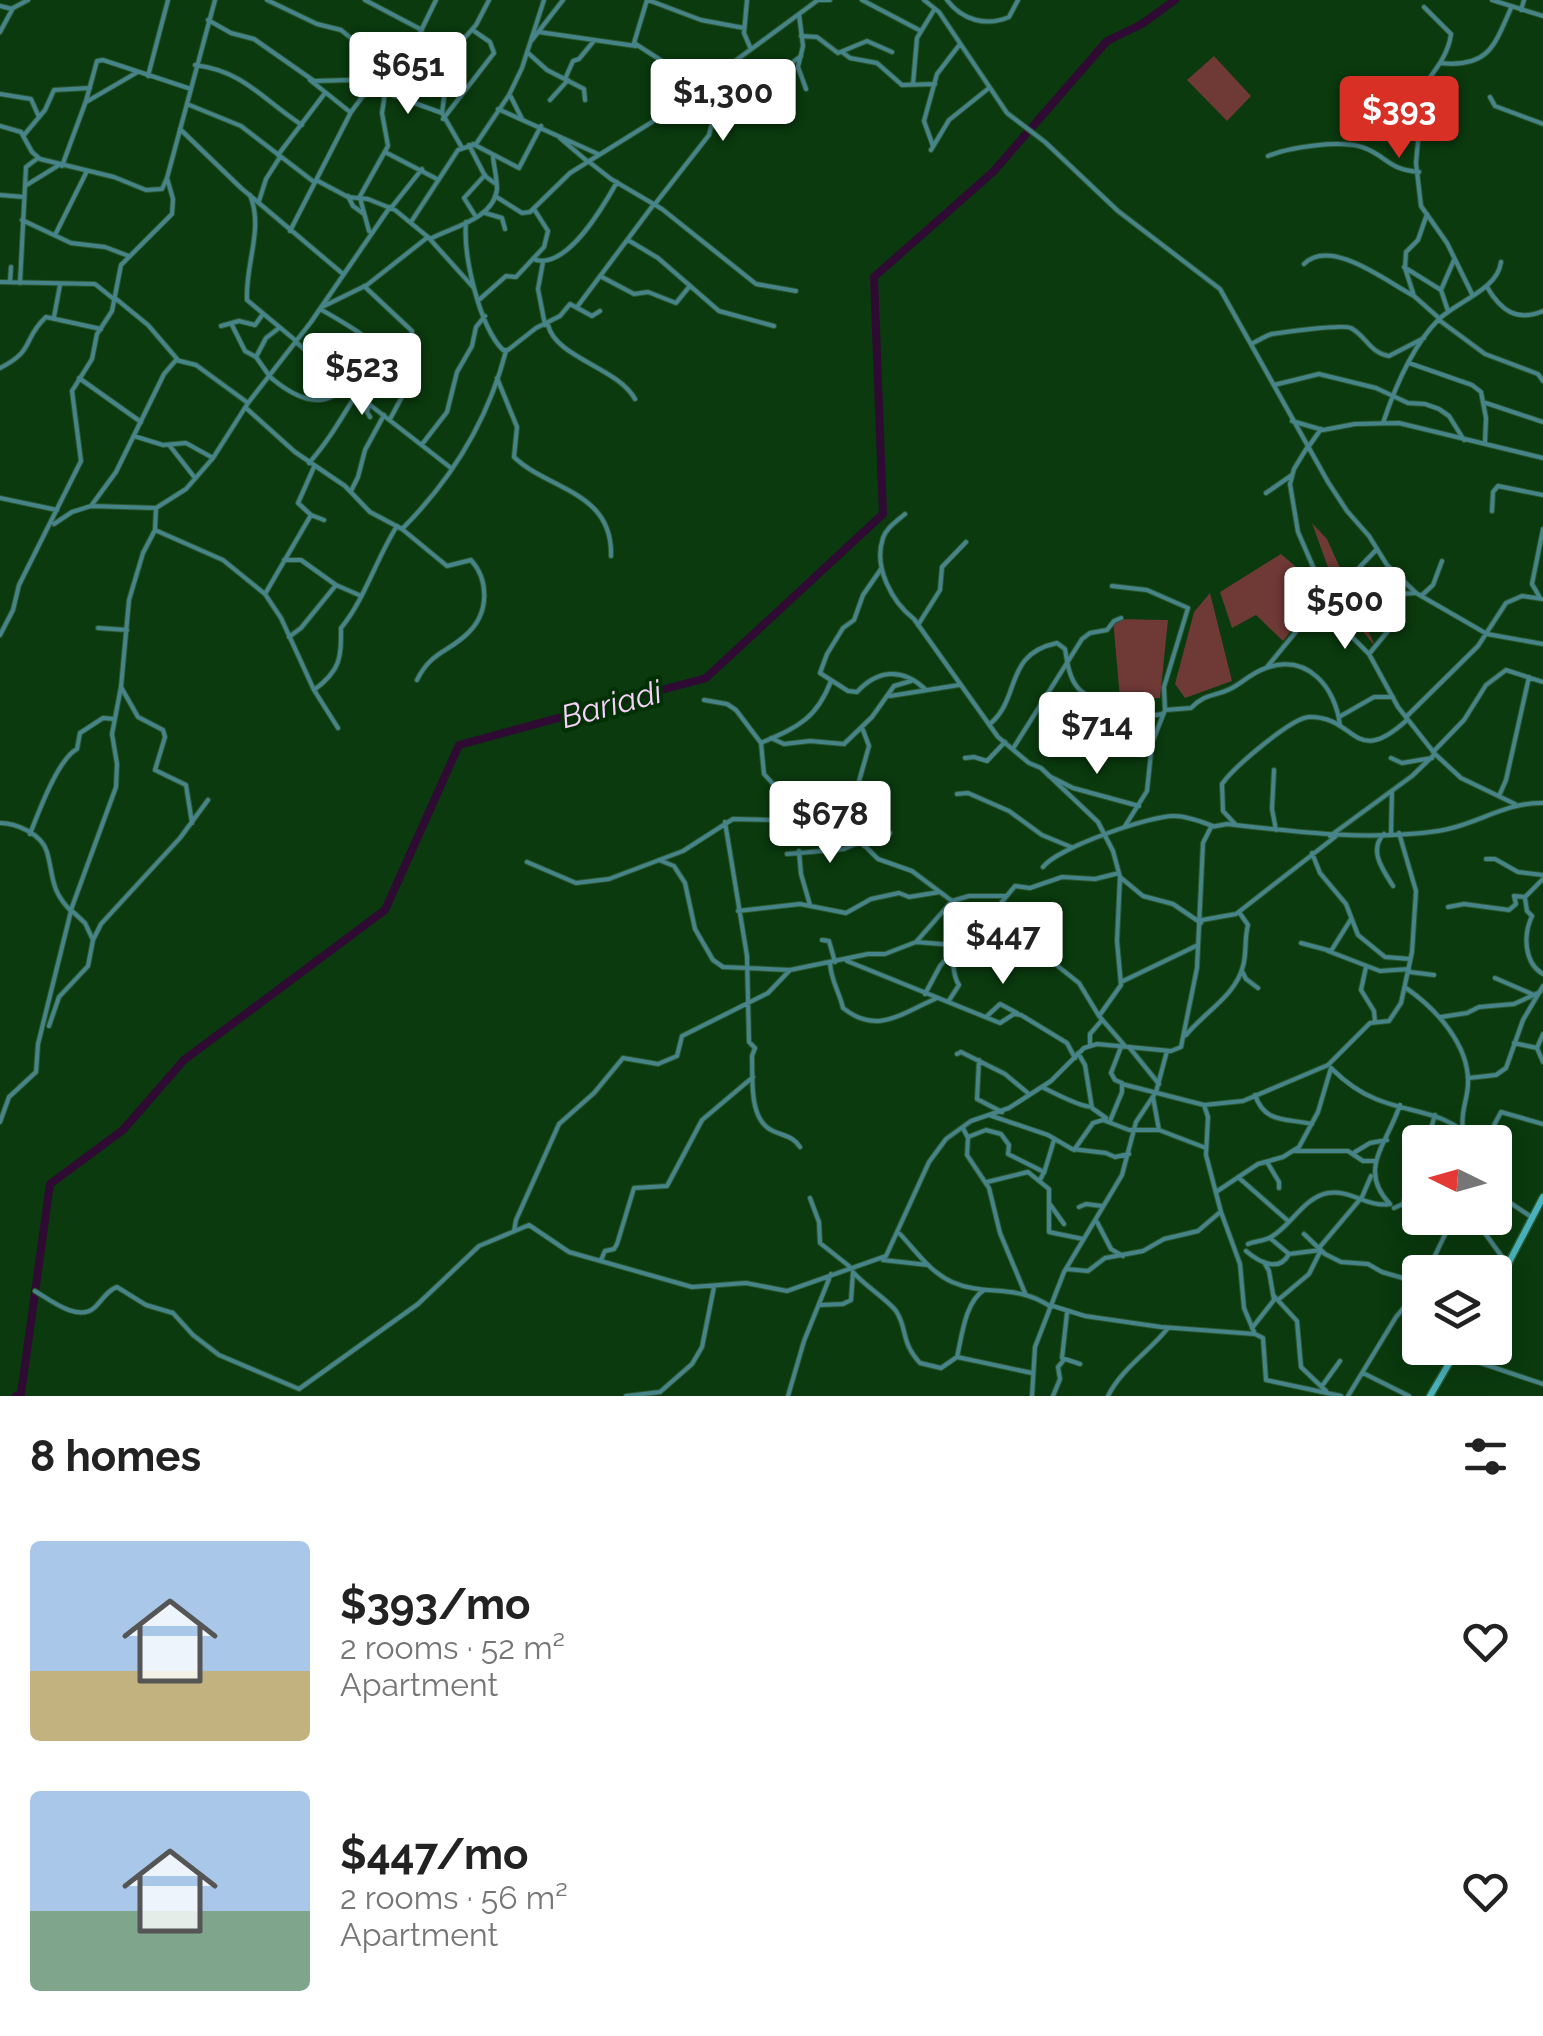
<!DOCTYPE html>
<html lang="en">
<head>
<meta charset="utf-8">
<style>
	body { margin:0; font-family:Raleway,sans-serif; background:#f6f6f6; color:#222; height:100vh; display:flex; flex-direction:column; font-size:38px; white-space:nowrap }
	* { box-sizing:border-box; margin:0 }
	p { font-size:32px; color:#767676 }
	.icon { flex:none; width:55px; height:55px; fill:none; stroke:currentColor; stroke-width:2; stroke-linecap:round; stroke-linejoin:round }
	.map { position:relative; height:1396px; overflow:hidden }
	.details { display:flex; flex-direction:column; background:#fff; flex:1 }
	.details>* { flex:none }
	.needle { width:65px; rotate:275deg }
	.controls { position:absolute; left:1402px; top:1125px; display:grid; gap:20px }
	.controls a { display:grid; place-items:center; width:110px; height:110px; border-radius:10px; background:#fff; box-shadow:0 5px 25px #0003; font-size:50px }
	.price { position:absolute; translate:-50% -85px; padding:0 22px; border-radius:10px; background:#fff; color:#222; font-size:32px; line-height:65px; filter:drop-shadow(0 2px 5px #0008) }
	.price::after { content:''; position:absolute; left:50%; top:60px; width:30px; height:22px; margin-left:-15px; background:inherit; clip-path:polygon(0 0,100% 0,50% 100%) }
	.price.selected { background:#d93025; color:#fff }
	ul { padding:0; list-style:none }
	li { display:flex; align-items:center; gap:30px; height:250px; padding:0 30px }
	li span { display:grid; place-items:center; flex:none; width:280px; height:200px; border-radius:10px; color:#555 }
	li>.icon { margin-inline-start:auto }
	span .icon { width:120px; height:120px; fill:#fffc; stroke-width:1 }
	li b { font-size:42px }
	h2 { display:flex; justify-content:space-between; align-items:center; height:120px; padding:0 30px; font-size:42px }
	.map>svg:first-child { display:block }
</style>
</head>
<body>
<div class="map">
<svg width="1543" height="1396" viewBox="0 0 1543 1396">
	<rect width="100%" height="100%" fill="#0a3a0e"/>
	<!-- green -->
	<path fill="#6f3936" d="M1214,56L1251,96L1227,121L1187,80Z
		M1312,523L1327,539L1375,646L1348,614L1341,578L1330,573Z
		M1281,554L1323,590L1283,641L1256,615L1232,628L1220,592Z
		M1210,593L1232,681L1185,698L1175,684L1194,612Z
		M1113,619L1168,620L1160,698L1120,699Z"/>
	<g fill="none" stroke-linecap="round" stroke-linejoin="round">
		<!-- river -->
		<path stroke="#2f0a32" stroke-width="8" d="M16,1396L21,1394L50,1184L123,1130L184,1060L385,910L459,745L706,678L883,514L874,277L993,172L1107,41L1142,24L1175,0"/>
		<defs>
			<path id="minor" d="M267,0L317,24L341,30L395,74
				M365,0L422,30
				M647,0L634,43L701,86
				M648,0L701,20L744,28
				M747,0L744,33L750,47
				M819,0H830
				M862,0L921,31
				M924,0L939,12L1007,113L1045,142L1118,211L1220,289L1328,482L1347,511L1369,536L1387,565L1416,593L1487,634L1543,644
				M947,0C962,20 986,27 1009,17L1018,0
				M1492,0L1543,16
				M0,6L12,9
				M1424,7L1451,34C1448,60 1426,80 1413,101L1419,130L1416,163L1421,206L1447,243L1472,294
				M1521,10L1524,0
				M799,14L803,46L798,67L806,89
				M208,20L231,33L254,39L314,81L351,80L442,113
				M0,32L13,8L28,0
				M539,32L636,46
				M801,36L817,37L838,53L867,41L892,52
				M532,40L563,0
				M527,52L547,70L584,89L585,100
				M842,52L850,58L877,63L902,85L935,84
				M1440,63C1488,68 1494,47 1511,8
				M195,65C244,71 263,100 302,125
				M785,65L787,84
				M148,76L168,0
				M673,78L689,97
				M565,79L573,61L579,59L593,42
				M310,80L350,112
				M772,84L774,76L801,56
				M913,84L917,38L934,10
				M668,86L673,77L674,68
				M0,94L31,99L39,117
				M511,97L522,119
				M1490,97L1495,106L1543,124
				M550,100L568,80
				M86,102L136,73
				M187,104L241,126L314,182
				M498,109L598,154
				M443,119L494,53L490,42L474,31
				M0,126L21,132L32,152L40,159L114,177L146,190L162,189L167,178L215,0
				M180,129L241,188L343,274
				M24,135L45,110L54,90L90,88
				M560,138L587,161
				M473,144L519,168L541,126
				M469,145L485,176L496,184
				M461,146L442,113L449,60L453,51L476,25L489,0
				M933,146L924,121L937,74L960,44
				M931,150L949,120L989,88
				M385,152L437,179
				M278,155L325,93
				M1268,156C1290,147 1339,140 1362,147C1388,156 1386,169 1419,172
				M588,161L611,179L662,209L756,284L796,291
				M62,166L86,101L97,61L103,60L191,89
				M316,180L348,197L368,199L395,210L428,237L473,287
				M25,186L59,165
				M0,195L24,197
				M250,195C264,229 245,264 247,300L295,340
				M348,196L353,206L364,214
				M495,196L522,213L530,212L570,173L652,122L818,0
				M359,198L388,146L382,113L386,87L413,47L436,0
				M360,198L369,231
				M259,201L266,179L280,157
				M655,204L709,135L713,119L732,90L738,60
				M391,208L422,169
				M485,213L502,218L505,229
				M1427,214L1418,240L1406,252L1405,268L1414,296L1440,319
				M476,217L464,198L485,175
				M22,220L71,243L105,247L129,256
				M411,222L458,150L476,144L509,95L522,68L544,0
				M466,222C463,255 479,326 503,350H508L536,328L560,316L570,304L592,316L600,311
				M290,231L351,112L363,96L375,88
				M55,235L86,173
				M430,239C452,227 494,219 497,189C497,178 494,167 493,157
				M628,240L658,258L719,311L774,326
				M536,260C568,268 603,207 617,182
				M543,262L538,289L545,325
				M1304,264C1331,237 1387,282 1414,296
				M1404,267L1441,290
				M600,276L634,294L648,292L676,303L689,287
				M0,282L95,284L115,300
				M10,282L11,267
				M20,283L26,167L38,158
				M364,286L412,331L409,353L400,365
				M1487,287C1501,311 1517,322 1543,311
				M115,298L148,325L178,360
				M480,299L506,276L516,277L544,247L548,231L534,209
				M324,306L367,285L428,237
				M577,307L654,204
				M320,309C345,323 401,356 410,382L390,419
				M1448,311L1441,290L1454,260
				M54,317L60,285
				M1439,320L1485,354L1538,374L1543,381
				M231,323L245,351L256,357
				M548,325C556,358 617,367 635,399
				M221,326L239,321L255,325L263,314
				M296,342L347,387L451,468
				M1251,344C1258,341 1265,336 1272,334C1285,332 1342,324 1351,328C1366,336 1370,353 1389,356L1424,338
				M1409,363L1472,385L1481,392L1486,418L1485,442
				M0,368C36,350 22,339 46,317L101,329
				M268,374L256,357L266,338L279,328
				M269,376C291,395 322,414 346,385
				M79,378L141,422
				M497,378L517,427L514,457C548,490 613,491 611,556
				M1274,385L1319,374L1376,388L1408,403L1425,404L1439,409L1449,416L1464,440
				M369,403L367,412L370,417
				M1486,403L1543,422
				M246,408L295,452L345,486L370,512L402,529L447,566L471,560C489,580 489,612 469,632C450,652 431,651 417,680
				M1292,421L1323,430L1355,424L1399,423L1543,458
				M1383,423C1395,387 1412,346 1439,319C1458,301 1498,289 1501,262
				M134,436L163,445L186,443L213,458
				M423,443L447,412L457,372L472,346L476,327L485,316
				M170,446L195,478
				M1308,446L1294,469L1290,484L1298,532L1337,622L1369,654L1398,707L1435,754L1461,778L1515,804
				M1309,446L1321,429
				M309,463C328,442 342,417 357,393
				M314,467L298,503L311,515L324,520
				M351,491L358,477L365,450L384,415
				M1266,493L1292,475
				M0,498L57,510
				M91,506L116,472L164,374L176,360L196,365L248,403
				M1492,511L1493,492L1498,486L1543,495
				M905,514C897,521 886,528 883,538C873,567 892,602 914,619L998,737L1029,763L1041,768L1098,822L1113,851L1120,877L1117,941L1121,985L1099,1016
				M54,524L72,512L91,506L156,508L186,489L213,458L248,403L311,322L390,207
				M402,529C452,479 488,420 506,351
				M155,530L223,560L265,594L281,618L314,690L338,728
				M284,560H301L336,585L359,595
				M881,569L863,595L854,620L843,628L827,654L820,673L848,691L857,692C877,670 902,667 925,689
				M1112,586L1147,590L1188,608L1164,687L1165,710
				M265,594L311,515
				M1421,596L1433,585L1442,561
				M1539,596L1532,584L1543,529
				M1328,604L1332,596L1377,549
				M918,625L940,590L942,567L966,542
				M98,628L127,630
				M0,635L13,610L19,585L81,461L72,391L92,359L97,334L112,311L121,265L172,214L173,199L167,178
				M289,637L301,628L336,585
				M1369,654L1388,631L1379,614L1401,594L1415,593
				M1267,667L1313,611L1327,603
				M121,687L138,717L163,730L165,737L155,770L186,785L192,823
				M314,690C341,670 341,658 341,628C365,599 376,559 397,526
				M890,696L959,685
				M704,700L727,704L736,710L761,743L764,774L786,798L807,811
				M1104,703L1100,740L1142,755L1151,748
				M1407,716L1478,646L1506,603L1522,596L1543,599
				M1339,717L1374,697H1393
				M991,723C1021,697 1004,654 1057,643L1065,649C1067,661 1069,678 1078,688C1093,704 1142,719 1162,714
				M771,738L784,744L810,741L844,744L872,717L894,686L911,681
				M761,743C797,727 816,720 831,681
				M1014,747L1082,639L1090,633L1107,630L1114,621L1121,618
				M1433,752L1464,720L1486,685L1506,670L1543,682
				M965,758L974,757L987,761L1005,742
				M1391,758L1402,763L1432,758
				M1274,770L1272,809L1276,830
				M1049,776L1073,788L1139,806
				M957,794L968,793L1009,811L1042,835L1071,847
				M1499,796L1506,780L1529,677
				M725,822L747,956L749,1042L755,1048L752,1056C753,1078 748,1120 773,1131C784,1136 793,1136 800,1147
				M0,823C16,823 42,834 47,852C54,877 50,890 71,911
				M843,823L850,813L869,746L863,730
				M1236,825L1223,811L1222,784C1233,768 1291,718 1309,717C1357,716 1353,769 1407,720
				M1125,826L1147,791L1152,743L1165,710L1191,708C1205,693 1215,697 1232,688C1243,682 1253,672 1266,668C1308,653 1336,688 1340,726
				M1391,833L1392,791
				M30,834C39,811 58,759 77,749L80,733L103,718L114,719
				M1384,834C1368,850 1383,870 1393,886
				M1330,836L1412,776L1435,754
				M864,846L871,834L890,833
				M799,851L801,874L810,905
				M1312,853L1320,873L1346,904L1358,935L1385,957L1410,959
				M787,854L844,849L860,842
				M1486,859H1495L1518,872L1543,875
				M659,860L674,866L685,883L695,929L713,960L723,967L790,970L868,954H885L916,942L954,945L971,940L996,949L1040,952L1079,983L1099,1016L1125,1046
				M527,862L576,883L609,879L683,851L733,819L775,820L813,810L840,821L878,859L912,871L952,901L968,928V940
				M1043,867C1057,848 1151,815 1175,816C1187,816 1202,822 1213,826
				M1120,877L1143,896L1173,904L1201,923
				M1525,898L1527,911L1532,916C1523,935 1524,963 1543,974
				M1448,907L1464,904L1509,910L1516,904L1514,896L1525,897L1543,879
				M71,910L85,923L93,940
				M738,911L800,904L846,913L871,899L899,893L909,897L940,892
				M1202,920L1236,914L1335,837
				M966,925L980,912L996,909L1015,886L1030,888L1062,877L1095,879L1119,873
				M971,929L985,944
				M822,940L829,941L835,962
				M916,942L952,901L969,896H1005
				M1301,943L1331,951L1351,919
				M946,945C957,958 950,972 959,985L948,1002
				M1328,951L1380,971L1409,969
				M847,961L1000,1023L1014,1014L1021,1015L1067,1043L1075,1058
				M830,963C831,981 839,991 843,1008C877,1035 900,1014 935,999
				M1366,967L1361,990L1374,1011L1375,1022
				M1242,971L1246,979L1258,988
				M1410,972L1434,975
				M1495,978L1532,994
				M1121,982L1198,945
				M1406,988C1435,1008 1469,1044 1468,1083C1468,1099 1460,1112 1463,1129
				M925,994L940,966L952,952
				M986,1017L1000,1004L1017,1013
				M1441,1017L1467,1013L1479,1007L1514,1004L1540,992
				M49,1026L59,997L88,966L93,940L101,924L180,838L208,800
				M1186,1035C1205,1012 1236,995 1243,966C1247,953 1244,939 1248,925L1239,912
				M1514,1043L1537,1048L1543,1062
				M1090,1046V1034L1102,1020
				M1129,1047L1159,1084
				M1537,1048L1543,1034
				M1078,1053L1085,1065L1092,1108L1106,1118
				M957,1054L961,1052L1005,1074L1029,1094
				M979,1060L977,1099L1002,1112
				M1331,1068C1344,1081 1358,1092 1376,1099C1411,1114 1447,1110 1474,1142
				M1469,1078L1496,1075L1506,1068L1523,1020L1543,986
				M1122,1084L1204,1105L1243,1101L1328,1065L1370,1023L1389,1021L1401,1003L1412,952L1416,891L1399,833
				M1042,1087C1054,1093 1080,1107 1092,1107
				M1255,1095C1265,1124 1286,1118 1312,1124
				M1153,1097L1159,1130
				M1204,1105L1208,1117L1206,1155L1221,1212L1240,1264L1244,1308L1254,1332
				M989,1115L1048,1135L1072,1149L1106,1153L1115,1157L1129,1154
				M1110,1121L1122,1092V1083L1115,1080L1111,1073L1121,1047
				M0,1122L9,1097L36,1072L38,1044L72,907L116,787L117,764L112,734L121,687L129,600L143,553L155,530L156,508
				M963,1128L968,1138L967,1155L989,1188L1000,1233L1025,1293
				M1466,1134L1492,1129L1501,1112L1543,1124
				M968,1137L986,1130L1001,1134L1009,1145L1008,1154L1044,1172L1040,1180
				M1427,1142L1435,1115
				M1074,1150L1093,1123L1103,1120L1129,1130H1159L1206,1148
				M1295,1151H1348L1363,1161H1376
				M1355,1152L1370,1143L1387,1140
				M1267,1162L1279,1182V1188
				M1495,1170L1509,1202L1533,1218
				M1044,1173L1054,1140
				M1238,1177L1287,1220
				M987,1182L1028,1172L1049,1189V1232L1083,1239
				M1216,1192L1258,1164L1283,1157L1299,1147L1318,1112L1331,1068
				M810,1198L819,1222L820,1243L849,1266
				M1049,1203L1064,1224
				M1390,1204C1357,1170 1387,1144 1400,1105
				M1079,1207L1086,1204L1102,1206
				M1394,1208L1403,1204L1413,1171L1420,1160
				M1468,1218L1479,1227
				M1097,1222L1111,1249L1123,1256
				M1451,1222L1484,1232L1508,1265
				M514,1231L516,1220L559,1124L594,1093L623,1058L658,1064L677,1056L682,1036L768,993L790,970
				M900,1234C916,1251 930,1272 952,1282C986,1297 1017,1283 1051,1307
				M1304,1234L1325,1254L1341,1262L1368,1264L1382,1272L1420,1283
				M1270,1238L1289,1254L1321,1250L1309,1274L1278,1300
				M1248,1244C1255,1241 1265,1241 1271,1237C1291,1226 1304,1197 1328,1193C1350,1189 1368,1208 1390,1204
				M1319,1248L1362,1197L1371,1176
				M1246,1251C1259,1262 1279,1273 1289,1254
				M601,1260L605,1251L614,1249L617,1244L634,1188L667,1186L702,1120L753,1077
				M883,1260L928,1265
				M1066,1269L1088,1271L1105,1258L1143,1251L1164,1239L1198,1231L1219,1213
				M853,1272C865,1286 888,1300 896,1311C908,1329 900,1341 920,1363L941,1368L957,1357L1032,1373
				M1427,1272L1453,1218
				M35,1291C50,1300 78,1322 94,1308C103,1300 106,1291 117,1287L146,1305L173,1313L193,1335L219,1355L299,1389L418,1304L479,1246L529,1225L569,1252L692,1287L746,1283L787,1291L886,1256L929,1162L946,1139L971,1121L1009,1108L1051,1081L1084,1048L1097,1044L1171,1051L1181,1047L1197,968L1203,843L1211,827L1227,824C1297,832 1367,841 1438,831C1475,826 1504,802 1543,803
				M1274,1296L1297,1321L1301,1367L1326,1391
				M820,1305L843,1304L851,1300L853,1272
				M1053,1306L1085,1316L1161,1327L1255,1334L1263,1338L1266,1380L1341,1396
				M1067,1313L1062,1358L1080,1364
				M1252,1328L1274,1300L1269,1271L1264,1262
				M1454,1354L1543,1384
				M957,1357C962,1336 965,1302 984,1290
				M1363,1373L1409,1396
				M1322,1386L1340,1361
				M626,1396L660,1392L692,1364L702,1347L714,1287
				M788,1396L804,1341L831,1274
				M1032,1396L1035,1347L1064,1272L1122,1175L1136,1122L1156,1092L1167,1051
				M1053,1396L1060,1379L1058,1367L1063,1361
				M1108,1396C1122,1368 1149,1352 1168,1328
				M1348,1396L1396,1317L1420,1288"/>
			<path id="secondary" d="M1495,1289L1543,1197
				M1430,1396L1458,1348"/>
		</defs>
		<!-- minor casing -->
		<use href="#minor" stroke="#2a572e" stroke-width="6"/>
		<!-- secondary casing -->
		<use href="#secondary" stroke="#2a572e" stroke-width="9"/>
		<!-- minor -->
		<use href="#minor" stroke="#46848a" stroke-width="4"/>
		<!-- secondary -->
		<use href="#secondary" stroke="#48b3be" stroke-width="6"/>
	</g>
	<g text-anchor="middle" dominant-baseline="central" stroke-width="8" stroke-linejoin="round" paint-order="stroke">
		<!-- water labels -->
		<g font-size="32" font-style="italic" fill="#f8d2fb" stroke="#003004">
			<text transform="translate(611 704) rotate(-15)">Bariadi</text>
		</g>
	</g>
</svg>
<div class="controls">
<a><svg class="needle" viewBox="-14 -14 28 28"><path d="M0-13l5 13h-10z" fill="#e53935"/><path d="M0 13l5-13h-10z" fill="#767676"/></svg></a>
<a><svg class="icon" aria-label="layers" viewBox="0 0 24 24"><path d="M12 4l9 5-9 5-9-5zM3 14l9 5 9-5"/></svg></a>
</div>
<b class="price" style="left:408px;top:117px">$651</b>
<b class="price" style="left:723px;top:144px">$1,300</b>
<b class="price selected" style="left:1399px;top:161px">$393</b>
<b class="price" style="left:362px;top:418px">$523</b>
<b class="price" style="left:1345px;top:652px">$500</b>
<b class="price" style="left:1097px;top:777px">$714</b>
<b class="price" style="left:830px;top:866px">$678</b>
<b class="price" style="left:1003px;top:987px">$447</b>
</div>
<section class="details">
<h2>8 homes<svg class="icon" aria-label="filters" viewBox="0 0 24 24"><path d="M4 7h16M4 17h16"/><circle cx="9" cy="7" r="2"/><circle cx="15" cy="17" r="2"/></svg></h2>
<ul>
<li><span style="background:linear-gradient(#a9c7e8 65%,#c2b280 0)"><svg class="icon" aria-label="home" viewBox="0 0 24 24"><path d="M3 11l9-7 9 7M6 9v11h12V9"/></svg></span><div><b>$393/mo</b><p>2 rooms · 52 m²</p><p>Apartment</p></div><svg class="icon" aria-label="heart" viewBox="0 0 24 24"><path d="M12 20l-8-8c-3-5 5-10 8-4 3-6 11-1 8 4z"/></svg></li>
<li><span style="background:linear-gradient(#a9c7e8 60%,#7fa58c 0)"><svg class="icon" aria-label="home" viewBox="0 0 24 24"><path d="M3 11l9-7 9 7M6 9v11h12V9"/></svg></span><div><b>$447/mo</b><p>2 rooms · 56 m²</p><p>Apartment</p></div><svg class="icon" aria-label="heart" viewBox="0 0 24 24"><path d="M12 20l-8-8c-3-5 5-10 8-4 3-6 11-1 8 4z"/></svg></li>
</ul>
</section>
</body>
</html>
